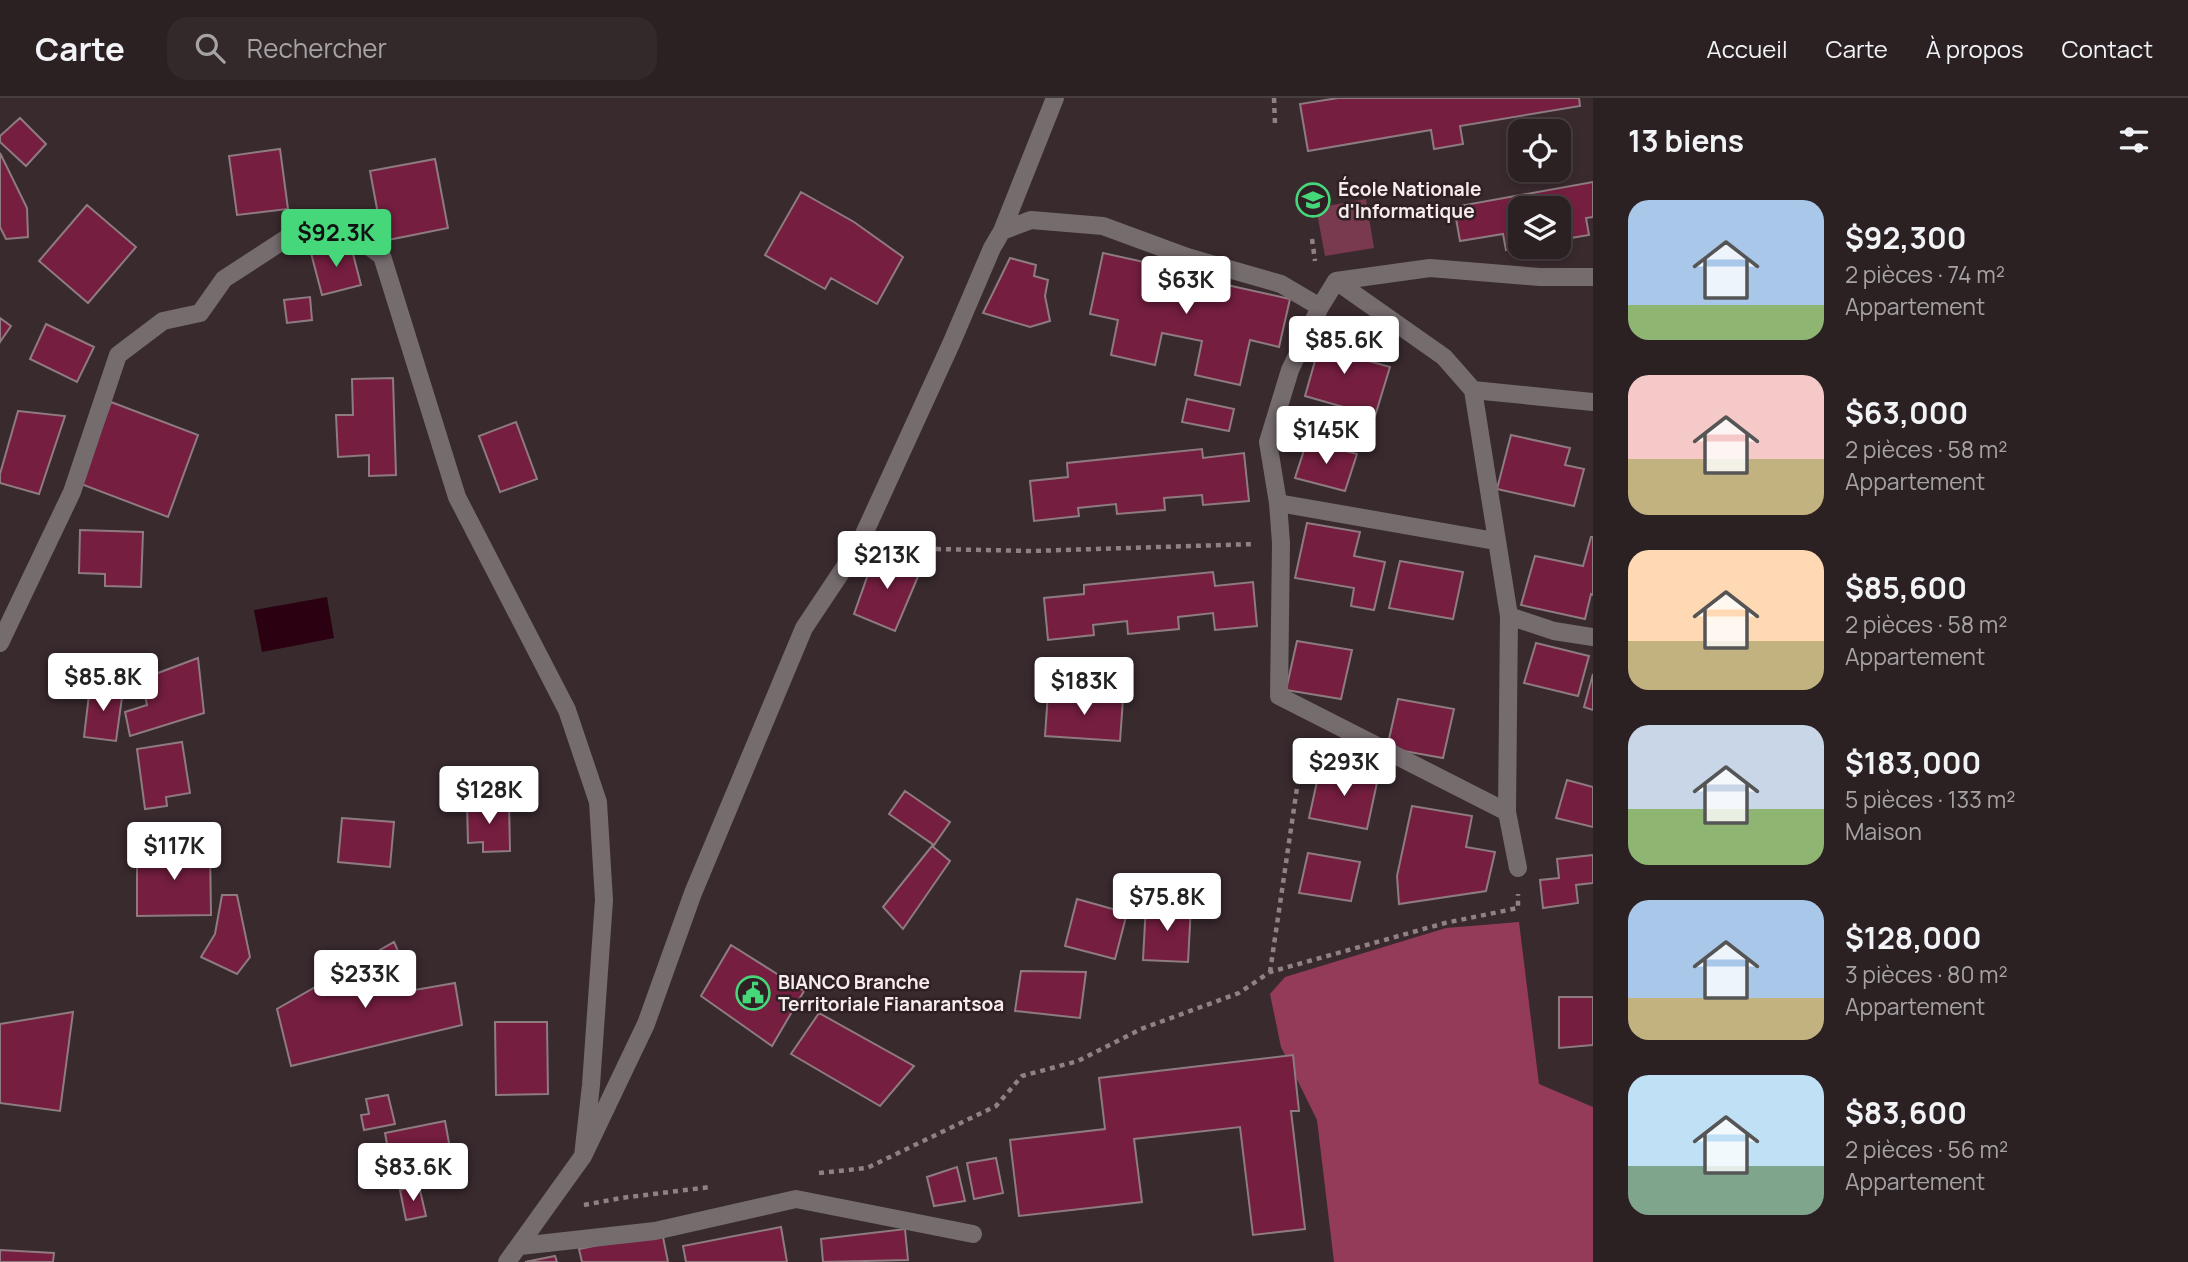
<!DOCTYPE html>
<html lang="fr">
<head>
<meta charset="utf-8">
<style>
	body { margin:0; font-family:Manrope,sans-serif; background:#33282a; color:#f1f3f6; height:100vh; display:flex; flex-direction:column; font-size:26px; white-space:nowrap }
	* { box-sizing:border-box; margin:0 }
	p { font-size:23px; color:#a6a3a5 }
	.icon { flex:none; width:38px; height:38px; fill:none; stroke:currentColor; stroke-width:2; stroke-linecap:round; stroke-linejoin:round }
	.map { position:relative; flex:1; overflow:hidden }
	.side { display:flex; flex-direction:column; background:#2b2022; width:595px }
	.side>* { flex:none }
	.tools { position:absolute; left:1508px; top:21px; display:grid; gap:14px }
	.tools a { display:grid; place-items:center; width:63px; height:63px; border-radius:14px; background:#2b2022; box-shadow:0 4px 10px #0003,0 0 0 2px #473e40; font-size:35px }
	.price { position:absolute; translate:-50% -60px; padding:0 16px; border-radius:7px; background:#fff; color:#222; font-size:23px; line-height:46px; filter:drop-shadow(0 2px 4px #0008) }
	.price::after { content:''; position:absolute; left:50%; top:42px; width:21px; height:16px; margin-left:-10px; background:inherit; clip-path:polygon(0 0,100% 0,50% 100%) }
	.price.current { background:#46d77a; color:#111 }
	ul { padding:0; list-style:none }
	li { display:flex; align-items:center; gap:21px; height:175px; padding:0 35px }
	li span { display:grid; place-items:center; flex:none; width:196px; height:140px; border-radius:21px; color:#555 }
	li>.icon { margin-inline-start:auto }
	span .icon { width:84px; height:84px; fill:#fffc; stroke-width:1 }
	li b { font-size:30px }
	h2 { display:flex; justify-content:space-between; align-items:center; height:84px; padding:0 35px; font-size:30px }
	header { display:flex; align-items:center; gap:42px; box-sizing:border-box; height:98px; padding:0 35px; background:#2b2022; border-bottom:2px solid #473e40 }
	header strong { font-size:33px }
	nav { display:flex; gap:38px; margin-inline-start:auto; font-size:24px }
	.search { width:490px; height:63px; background:#33282a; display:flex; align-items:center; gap:18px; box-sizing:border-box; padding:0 24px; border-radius:21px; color:#a6a3a5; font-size:26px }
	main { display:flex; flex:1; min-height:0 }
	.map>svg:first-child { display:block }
</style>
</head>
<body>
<header>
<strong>Carte</strong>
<div class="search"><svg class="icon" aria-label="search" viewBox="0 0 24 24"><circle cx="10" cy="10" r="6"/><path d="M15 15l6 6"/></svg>Rechercher</div>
<nav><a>Accueil</a><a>Carte</a><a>À propos</a><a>Contact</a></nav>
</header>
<main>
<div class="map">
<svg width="1593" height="1164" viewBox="0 0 1593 1164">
	<rect width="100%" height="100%" fill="#392a2e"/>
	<!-- green -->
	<path fill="#79394e" d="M1366,101L1374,150L1325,158L1316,110Z"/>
	<!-- forest -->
	<path fill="#943b5a" d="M1519,824L1539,986L1593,1009V1164H1334L1317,1022L1281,949L1270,896L1285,879L1446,830Z"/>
	<!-- water -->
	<path fill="#2b0111" d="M327,499L334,540L262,554L254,512Z"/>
	<!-- building -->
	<path fill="#751e40" stroke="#8e7b80" stroke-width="2" d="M1338,0H1579L1580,8L1460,28L1463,46L1434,51L1431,32L1308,53L1300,6Z
		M20,20L46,46L26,68L0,44V38Z
		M280,51L288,111L237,117L229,58Z
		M0,55L27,110L28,139L6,141L0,129Z
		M435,61L448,130L383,143L370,73Z
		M1593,84V119L1586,120L1589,137L1559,142V110H1521V149H1523L1506,152L1503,136L1460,143L1454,109Z
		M801,94L854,124L903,159L877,206L831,180L825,191L765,157Z
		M87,107L136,149L88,205L39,163Z
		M350,144L361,187L322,197L311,155Z
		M1103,155L1153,166L1149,186L1160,188L1164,173L1290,201L1279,249L1250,242L1240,287L1195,277L1202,243L1162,235L1155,267L1111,257L1118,222L1090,216Z
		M1010,160L1036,167L1034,178L1048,182L1045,198L1050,223L1030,229L983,215Z
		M310,199L312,222L287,225L284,202Z
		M0,220L11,228L0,244Z
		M1318,224L1337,229L1330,252L1390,269L1375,318L1305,298L1317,256L1310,254Z
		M46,226L94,249L77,284L30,261Z
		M393,280L396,377L369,378V357L338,359L336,317H353L352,281Z
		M1187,301L1234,311L1229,333L1182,324Z
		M111,304L198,337L168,419L81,386Z
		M18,313L65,318L39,396L0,385V376Z
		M516,324L537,381L500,394L479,338Z
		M1511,337L1570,350L1565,367L1584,371L1574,408L1497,391Z
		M1307,343L1357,356L1345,393L1295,380Z
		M1202,351L1203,360L1244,355L1249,403L1203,407L1202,397L1164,400L1165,412L1117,416L1116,406L1078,410L1079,418L1034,423L1030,383L1068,379L1067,365Z
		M1307,425L1360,434L1354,458L1385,464L1374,512L1351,508L1354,490L1295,480Z
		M80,432L143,434L141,489L105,488V476L79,475Z
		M1591,439H1593V497L1591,496L1585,521L1521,507L1535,458L1583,468Z
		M876,454L922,469L895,533L854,516Z
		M1400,463L1463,474L1453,521L1389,510Z
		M1213,474L1215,488L1253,484L1257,528L1215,532L1213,515L1178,519L1179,531L1128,536L1127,523L1093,527L1094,537L1048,542L1044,500L1084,496V487Z
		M1297,543L1352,552L1341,601L1286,592Z
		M1536,545L1589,558L1578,598L1524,585Z
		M198,560L204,615L130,638L125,614L147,607L142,581Z
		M1593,576V612L1584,609Z
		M90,588L123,592L116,643L84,639Z
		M1048,595L1123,601L1120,643L1045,638Z
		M1398,601L1454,611L1443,660L1387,650Z
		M182,644L190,695L166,699L167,708L145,711L137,651Z
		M1320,670L1378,680L1367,731L1309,720Z
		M1567,682L1593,689V729L1556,720Z
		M905,693L950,724L934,747L889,716Z
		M509,704L510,753L483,754V744L468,745L467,705Z
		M1412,708L1472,718L1466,749L1495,754L1486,793L1399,806L1397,778Z
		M342,720L394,724L390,769L338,764Z
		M932,748L950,763L903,831L883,809Z
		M210,750L211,817L137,818V751Z
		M1308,755L1360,764L1351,803L1299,795Z
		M1593,757V785L1576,787L1578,805L1543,810L1540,782L1559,780L1557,761Z
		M222,797H237L250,859L237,876L201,859L215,836Z
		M1077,801L1127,815L1115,861L1065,848Z
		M1146,806L1191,808L1188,864L1143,862Z
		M394,844L415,892L455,885L462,927L291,968L277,911Z
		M731,847L804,893L772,948L701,898Z
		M1021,873L1086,874L1080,920L1015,913Z
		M1559,899H1593V947L1559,950Z
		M73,914L60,1013L0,1005V926Z
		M819,915L914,968L880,1008L791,956Z
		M495,924H547L548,996L496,997Z
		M1293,957L1299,1013H1291L1305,1131L1253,1137L1240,1029L1134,1041L1142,1104L1019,1118L1010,1042L1105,1031L1099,980Z
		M388,997L395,1026L364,1032L361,1017L369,1016L366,1001Z
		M445,1023L455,1078L395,1090L385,1035Z
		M996,1060L1003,1095L974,1101L967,1065Z
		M957,1069L965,1103L934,1108L927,1079Z
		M419,1088L426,1118L406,1122L400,1092Z
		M781,1129L787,1164H686L683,1148Z
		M905,1131L908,1162L823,1164L821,1141Z
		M662,1134L668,1164H582L579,1151Z
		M0,1152L54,1155L53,1164H0Z
		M555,1158L557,1164H525Z"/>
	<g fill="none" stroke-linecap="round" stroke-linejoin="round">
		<!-- path -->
		<path stroke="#8f8185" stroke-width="4.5" stroke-dasharray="5 5" stroke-linecap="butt" d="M1274,0L1275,26
			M1312,141L1315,163
			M886,450L1032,453L1255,446
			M1270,874L1304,642
			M819,1075L867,1070L996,1008L1022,978L1078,963L1141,931L1239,895L1270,874L1445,825L1518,810V796
			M584,1107L621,1100L710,1089"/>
		<!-- minor -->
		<path stroke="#756c6e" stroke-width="18" d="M1002,133L1031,122L1103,128L1187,159L1281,186L1320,209
			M1336,183L1320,209L1290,272L1268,344L1278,405L1281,445L1279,598L1507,714
			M1336,183L1444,259L1473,292L1509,518L1507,714L1518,770
			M1336,183L1430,170L1540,179H1593
			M1473,292L1593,304
			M1278,405L1495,443
			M1509,518L1554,533L1593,539
			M0,545L72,394L118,257L163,223L200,215L224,181L287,140L342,129L382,158L457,399L567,612L598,704L604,802L591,987L583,1058
			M520,1148L655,1133L796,1101L973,1136
			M507,1164L583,1058L646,926L693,795L804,530L858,449L951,246L992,150L1002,133L1055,0"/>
	</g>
	<!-- icons -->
	<defs>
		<symbol id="university-ring" viewBox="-11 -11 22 22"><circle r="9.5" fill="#2f2024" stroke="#46d77a" stroke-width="1.5"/><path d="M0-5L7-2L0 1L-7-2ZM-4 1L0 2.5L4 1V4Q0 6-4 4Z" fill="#46d77a"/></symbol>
		<symbol id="civic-ring" viewBox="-11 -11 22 22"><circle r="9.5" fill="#2f2024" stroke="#46d77a" stroke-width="1.5"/><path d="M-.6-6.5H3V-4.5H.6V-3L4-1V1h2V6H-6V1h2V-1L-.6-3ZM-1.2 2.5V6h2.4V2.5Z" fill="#46d77a"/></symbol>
	</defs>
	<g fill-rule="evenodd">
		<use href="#university-ring" x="1294" y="83" width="38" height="38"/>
		<use href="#civic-ring" x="734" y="876" width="38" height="38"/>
	</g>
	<g text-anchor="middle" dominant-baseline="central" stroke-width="5" stroke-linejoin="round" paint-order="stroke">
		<!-- poi labels -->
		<g font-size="19" font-weight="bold" fill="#f7ecee" stroke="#2f2024" text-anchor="start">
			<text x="1338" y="91">École Nationale<tspan x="1338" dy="22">d'Informatique</tspan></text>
			<text x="778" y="884">BIANCO Branche<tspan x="778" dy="22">Territoriale Fianarantsoa</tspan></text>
		</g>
	</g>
</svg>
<div class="tools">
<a><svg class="icon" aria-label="locate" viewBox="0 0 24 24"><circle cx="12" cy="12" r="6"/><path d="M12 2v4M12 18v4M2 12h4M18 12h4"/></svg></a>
<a><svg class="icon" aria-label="layers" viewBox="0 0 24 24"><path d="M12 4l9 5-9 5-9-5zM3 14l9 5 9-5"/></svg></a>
</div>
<b class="price current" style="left:336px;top:171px">$92.3K</b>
<b class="price" style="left:1186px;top:218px">$63K</b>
<b class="price" style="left:1344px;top:278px">$85.6K</b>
<b class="price" style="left:1326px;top:368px">$145K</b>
<b class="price" style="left:887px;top:493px">$213K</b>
<b class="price" style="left:103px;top:615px">$85.8K</b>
<b class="price" style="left:1084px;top:619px">$183K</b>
<b class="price" style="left:1344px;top:700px">$293K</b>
<b class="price" style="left:489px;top:728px">$128K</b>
<b class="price" style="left:174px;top:784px">$117K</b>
<b class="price" style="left:1167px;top:835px">$75.8K</b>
<b class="price" style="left:365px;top:912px">$233K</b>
<b class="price" style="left:413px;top:1105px">$83.6K</b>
</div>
<section class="side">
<h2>13 biens<svg class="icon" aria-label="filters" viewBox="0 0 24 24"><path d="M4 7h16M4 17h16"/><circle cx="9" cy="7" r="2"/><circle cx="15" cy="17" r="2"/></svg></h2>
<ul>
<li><span style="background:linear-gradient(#a9c7e8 75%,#8fb573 0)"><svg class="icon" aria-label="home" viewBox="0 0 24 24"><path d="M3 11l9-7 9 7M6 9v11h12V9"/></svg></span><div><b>$92,300</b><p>2 pièces · 74 m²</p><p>Appartement</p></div></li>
<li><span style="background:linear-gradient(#f6c9c9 60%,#c2b280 0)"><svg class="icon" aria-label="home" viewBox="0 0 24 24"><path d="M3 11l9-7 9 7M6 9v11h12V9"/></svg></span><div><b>$63,000</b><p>2 pièces · 58 m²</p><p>Appartement</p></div></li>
<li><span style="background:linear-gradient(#ffd9b3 65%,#c2b280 0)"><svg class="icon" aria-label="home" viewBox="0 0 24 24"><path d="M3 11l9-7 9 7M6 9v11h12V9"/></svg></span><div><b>$85,600</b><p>2 pièces · 58 m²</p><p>Appartement</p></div></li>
<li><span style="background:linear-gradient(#c9d6e8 60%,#8fb573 0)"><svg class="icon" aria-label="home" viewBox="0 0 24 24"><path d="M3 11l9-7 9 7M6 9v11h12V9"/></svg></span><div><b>$183,000</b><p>5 pièces · 133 m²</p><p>Maison</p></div></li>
<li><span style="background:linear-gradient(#a9c7e8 70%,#c2b280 0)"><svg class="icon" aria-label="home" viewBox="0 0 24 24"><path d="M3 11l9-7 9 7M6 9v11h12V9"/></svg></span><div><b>$128,000</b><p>3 pièces · 80 m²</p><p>Appartement</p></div></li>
<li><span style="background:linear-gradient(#bfe0f5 65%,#7fa58c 0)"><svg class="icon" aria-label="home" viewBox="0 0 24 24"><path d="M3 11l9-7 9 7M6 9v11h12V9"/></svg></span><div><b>$83,600</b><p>2 pièces · 56 m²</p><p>Appartement</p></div></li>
</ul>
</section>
</main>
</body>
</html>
